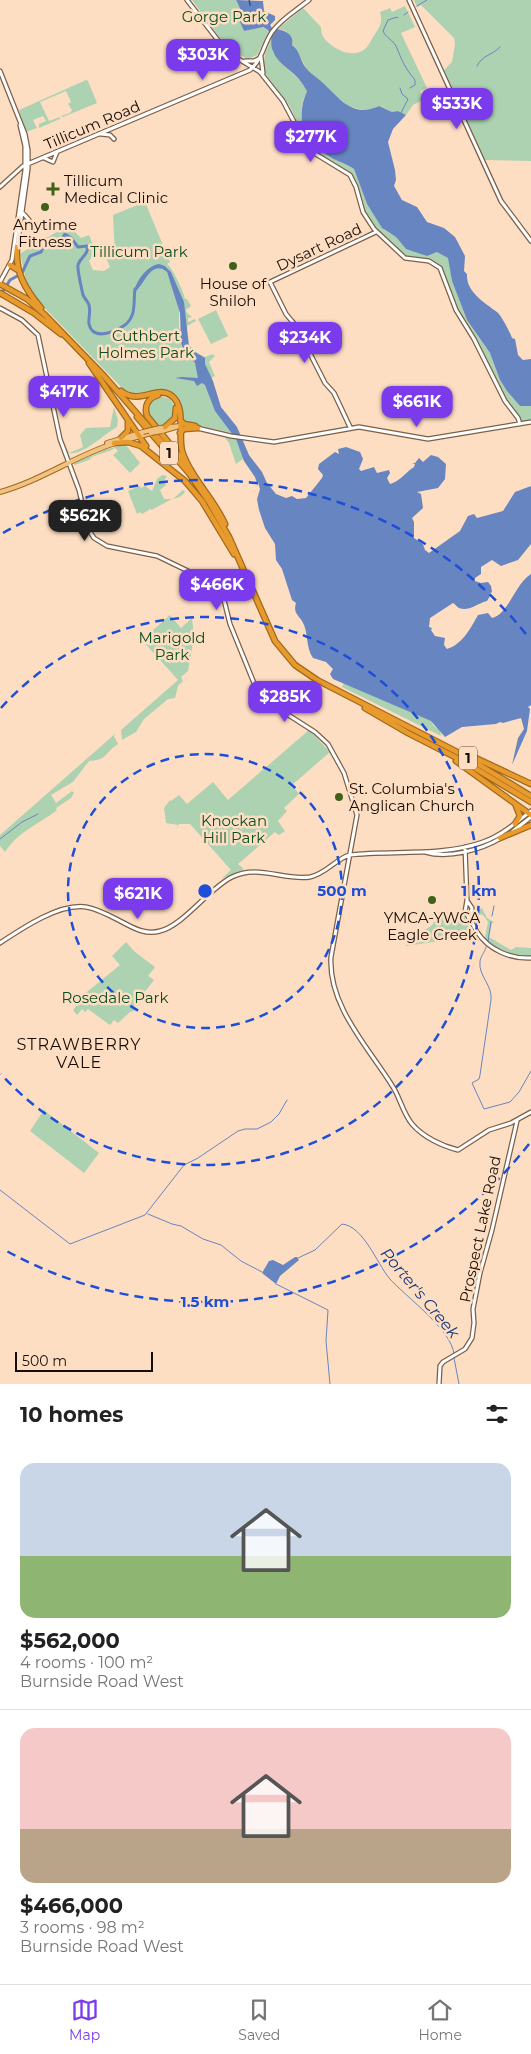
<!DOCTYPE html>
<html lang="en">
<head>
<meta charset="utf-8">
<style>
	body { margin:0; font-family:Montserrat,sans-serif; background:#f6f6f6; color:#222; height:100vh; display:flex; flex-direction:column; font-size:19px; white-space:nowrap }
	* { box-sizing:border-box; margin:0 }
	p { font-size:16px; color:#767676 }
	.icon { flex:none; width:28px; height:28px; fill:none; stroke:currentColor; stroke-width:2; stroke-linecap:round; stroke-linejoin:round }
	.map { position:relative; height:1384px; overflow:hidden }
	.sheet { display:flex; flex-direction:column; background:#fff; flex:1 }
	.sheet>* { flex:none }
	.scale { position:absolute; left:15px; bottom:12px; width:138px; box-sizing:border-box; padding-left:5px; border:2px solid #180d05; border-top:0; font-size:14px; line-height:18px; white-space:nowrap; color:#180d05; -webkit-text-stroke:4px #fddec3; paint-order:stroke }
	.price { position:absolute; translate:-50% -42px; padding:0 11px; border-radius:10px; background:#7c3aed; color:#fff; font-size:16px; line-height:32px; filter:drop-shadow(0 1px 2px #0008) }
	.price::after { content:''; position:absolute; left:50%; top:30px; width:15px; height:11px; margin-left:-8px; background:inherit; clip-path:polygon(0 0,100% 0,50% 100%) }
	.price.current { background:#222; color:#fff }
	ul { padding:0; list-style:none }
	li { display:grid; align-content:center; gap:10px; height:265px; padding:0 20px }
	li+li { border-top:1px solid #e0e0e0 }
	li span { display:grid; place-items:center; height:155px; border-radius:15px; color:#555 }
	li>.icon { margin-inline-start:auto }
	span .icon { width:90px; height:90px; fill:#fffc; stroke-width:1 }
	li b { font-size:21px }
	h2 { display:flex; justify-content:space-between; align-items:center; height:60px; padding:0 20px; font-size:21px }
	.tab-bar { display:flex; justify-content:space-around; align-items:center; height:70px; border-top:1px solid #e0e0e0; background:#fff; font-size:14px; color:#767676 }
	.tab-bar a { display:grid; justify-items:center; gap:2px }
	.tab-bar .current { color:#7c3aed }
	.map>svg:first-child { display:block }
</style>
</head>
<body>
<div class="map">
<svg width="531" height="1384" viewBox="0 0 531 1384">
	<rect width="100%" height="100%" fill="#fddec3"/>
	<!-- green -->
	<path fill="#acd2b1" d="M192,0H236C241,7 239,11 242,18L240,22L244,31L262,27L269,31L257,55L248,59L234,52L226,46Z
		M414,0H531V161L485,160L444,70L452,62L455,44L454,38L421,5L417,7Z
		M405,6L415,27L401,33L427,88L420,91L423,100L413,105L406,115L398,111L392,112L382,107L378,106L369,111L350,107L335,96L306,68L295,47L292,45C294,36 288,30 278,29L303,8L321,27C321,36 324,39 330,44C339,52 356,58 366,48C370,44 372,38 375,34C380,27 383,21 380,12L390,8L392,12Z
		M272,37L273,52L284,66L300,80L307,91C295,117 302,138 327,155C335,161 346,163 354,169L367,204L384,230L396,237L406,249L428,255L437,252L443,254L449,259L452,281L467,320L490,353L500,380L507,391L520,406H531V421L523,422L521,419V421L505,397L477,340L459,312L440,265L429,259L405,256L375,227L363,208L352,175L337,164L316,152V149L304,135L289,105L263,70L265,54Z
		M86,80L88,81L97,103L63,117L61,116L70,113L72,110L68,104L71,102L66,91L40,102L49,121L60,117V119L39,128V124L46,121L43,116L33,120L37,128L26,132L19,110Z
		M145,202L170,262L167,264C172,267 184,292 185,299H187L191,306L186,310L187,313L192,317L188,318V322L195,319L196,321L187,326C184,343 191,350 205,357L213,354L215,356L209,362L215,376L211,378C205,367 191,353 187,343C184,332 185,322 184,311C183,300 173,271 164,265L176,296L179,308V327L188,356L198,367L206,382L210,398L215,409L234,435L247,464L265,488L260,489L258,482V486L255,477L243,459L236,464L229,443L225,438L235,439L232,433L184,422C180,416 183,407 179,399C168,380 143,398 127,393L33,296L28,289L20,254C36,243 52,234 69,226L81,238L89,235L96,252L89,261L93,270L104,271L110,267L106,258L115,255L113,215Z
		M216,310L228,336L211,344L198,319Z
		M160,396L170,399L175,407V416C170,420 164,428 158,425C154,424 157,423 153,419C144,411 147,402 160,396Z
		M114,407L118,420L117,427C104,434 83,456 68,453L65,445L69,453L83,447L80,435L86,428L110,427Z
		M125,444L140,463L130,473L113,455L118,451L115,448C107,453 100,453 90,458L91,459L75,465L74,463L105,450Z
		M162,475L167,476L164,481L166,485L160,490L164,499H173L183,490L185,492C180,499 176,497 170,500C164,503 158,507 151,510L149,508V510L142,514L140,512L137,514L128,491L140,486L141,488L145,486L152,491L157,479Z
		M170,615L181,628L192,618L194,637L188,671L181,677L183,681L178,686L175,698L168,699L144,719L136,732L122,740L121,730L178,680L142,640Z
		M344,683L431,721L434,726L440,730L441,736L342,687Z
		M309,730L330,752L292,785L299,794L284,808L287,811L278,821L285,831L279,835L275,832L238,864L244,869L221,879L231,870L190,824H179L175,832L178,825L166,823L164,808L170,800L171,801L179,795L187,804L213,782L228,800Z
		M116,733L114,736L118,744C104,753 108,760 89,761L73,782L51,795L56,803L72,791L74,793L71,798L56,808L57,810C38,825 20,830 5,852L0,846V835Z
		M482,908L487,918L494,922L492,923L489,937L511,950L516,947L531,948V956C513,957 498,951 485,938L488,922L483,915L478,914L475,917L477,926L474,917V912Z
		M444,910L452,915V913H463L473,936L406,946L409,931L418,934L431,926Z
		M126,942L135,952L155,967L148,976L154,980L134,1006L136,1010L130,1012L118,1023L114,1020L110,1025L88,1009L85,1012L82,1009L77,1015L73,1010L82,999V996L120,965L112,956Z
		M42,1102L45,1111L99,1153L84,1173L30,1131L44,1110Z"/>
	<!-- water -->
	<path fill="#6785c1" d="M236,0L263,1L264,11L275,16V20L270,25L272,28C282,30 295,32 292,45C300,50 300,61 306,68C311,74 318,78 323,83C341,100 353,118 379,106L392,112L398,111L406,115L393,129L388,142L395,170L396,180L394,186L402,200L417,207L427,222L444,228L455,237L465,256L464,271L467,274C466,292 484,302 497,312C501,315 510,332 512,338L515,339L518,355L523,360L531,359V406H520L507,391L500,380L490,353L467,320L452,281L448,258L437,252L427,256L406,249L396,237L382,228L367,204L354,169C346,163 335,161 327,155C301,138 296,117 307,91C304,87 302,82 298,78C290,69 277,63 273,51C268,41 277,34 263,27L244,31L240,22C243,17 240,6 236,0Z
		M159,264L165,266L171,272L184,302L189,346L193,351L205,358V364L213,381L221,407L237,427L249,455L262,472L267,483L276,494L286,498L292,496L297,499L306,498L322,478L323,475L318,469L319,464L335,452L339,454L338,449L346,447L360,452L363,459L359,469L361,471L374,467L377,473L389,470L390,473L387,478L390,484C400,481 405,473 414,467L415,464L412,463H415L419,458L423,462L431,455L438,457L446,464L445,479L438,488L417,492L421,494L423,508L412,518L414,522V538L423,544L425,550L429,553L460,531L468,516L474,514L477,518L503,511L515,492L531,486V544L518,560L501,566L492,560L481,567V574L475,578V581L481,583L488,582L491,586L492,592L489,594L490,596L487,601C478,603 469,612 459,608C457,607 455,604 453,603L430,618L429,627L432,628L431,630L435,636L445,638L444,645L447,649C461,645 470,630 478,615L488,613L492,618C509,614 514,585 531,574V705L528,707L530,709L527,731L512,765L518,738L524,729L521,718L503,723L500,722L496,724L462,727L445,737L431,721L333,679L330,674L333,669L326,662L313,658C305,646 309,632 302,621C298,615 293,612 296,603L292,600L282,569L276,560L275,544L265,528L259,510L257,499L260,489L258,482V486L255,477L244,461L236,439L215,411L205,385L202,383L197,386L194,381L175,378L182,377L198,378L195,363L184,352L181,342L180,313L167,272C150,258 144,288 133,293C137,281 146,266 159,264Z
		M295,1257H297L299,1260L280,1276L276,1284L262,1273L269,1261L273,1260L283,1265Z"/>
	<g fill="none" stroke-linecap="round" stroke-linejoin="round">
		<!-- stream -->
		<path stroke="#6785c1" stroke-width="1" d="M417,6L427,0
			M404,15L408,12
			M398,18L397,17L388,20L383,31C386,38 393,40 396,46C402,60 404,67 415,80V85L410,88
			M477,66C482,55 493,55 500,47
			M400,88L402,94L408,99L401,113
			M0,839L22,822L38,814
			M492,916L494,906
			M488,941L491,922
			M486,947C485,952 480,957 480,962C478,975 493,986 491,1000L480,1075L479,1079L472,1083L484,1109L510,1102L519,1092L531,1071
			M0,1190L70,1244L145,1215L184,1165L198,1158L238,1131L245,1129H257L271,1122L279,1114L287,1100
			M148,1214L172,1224L181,1226L203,1239L221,1245L241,1261L262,1272
			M298,1258L315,1250L342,1224C363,1226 377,1263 389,1278C405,1296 452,1330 454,1354
			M276,1284L328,1310L326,1341L330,1384
			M454,1358L459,1384"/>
		<!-- river -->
		<path stroke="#6785c1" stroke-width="3" d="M22,273L30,256L41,252L44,246H57L65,234L71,238L78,247L87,246C89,255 80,257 78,265C77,270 82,290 83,295C85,299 88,302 89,305C91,312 88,319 89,324C93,342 116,331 125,325C137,315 133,302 135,289
			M0,296L10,280L19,275"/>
		<!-- ferry -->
		<path stroke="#15377d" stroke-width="1" stroke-dasharray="6 5" stroke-linecap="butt" d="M249,0L251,9"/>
		<defs>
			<path id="secondary" d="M187,0L227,52L260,72L283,101L301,135L314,153L350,175L356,187L363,212L374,229L405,258L429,261L440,268L456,310L474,339L505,401L518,418L520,424
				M409,0L501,201L531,241
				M261,57L263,73
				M245,61H254L260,58
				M0,71L25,134L28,150V169L17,248
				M101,134L110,135L114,139
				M44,158L53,162L57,152
				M0,187L23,166L250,70C263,59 263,45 272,32C281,19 297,10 309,0
				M20,225L29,220L22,212
				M0,282L12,260L25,170V146L20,125
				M0,308L22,320L38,335L60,439L79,490L88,529L94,538L107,546L157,556L217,585L222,592L230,624L256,688L279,709L315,732L328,744L344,773L357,815L331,957C328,1006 369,1048 393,1087C400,1098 403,1113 412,1124C423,1137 442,1146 458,1150L489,1130L511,1123L531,1112
				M350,427L334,393L325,383L296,326L286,314L270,282L376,232
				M197,428L231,436L274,442L359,427L428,439L531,422
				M513,831L531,817
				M465,847L467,900L465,912C470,918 473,925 477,932C489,950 510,959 531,958
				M425,852C448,859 481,850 501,838
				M468,902L472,908L470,918
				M0,943C21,929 59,903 86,907C99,909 112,917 124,923C135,929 147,935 160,931C184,925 208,889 232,877C258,864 284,881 310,877C325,874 335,860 349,855C392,850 442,857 483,842C500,836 516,823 531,811
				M439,1384L440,1366L443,1362L465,1349L472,1338L474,1323L473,1309L480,1273L492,1230L517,1121"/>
			<path id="primary" d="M160,428L180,426
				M162,431L179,426
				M122,441L151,433
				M107,443L143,432
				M0,492C40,481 75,456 115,443"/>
			<path id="highway" d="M17,247C15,272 25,289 41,308
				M10,265L18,270
				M0,284L27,299L44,314L104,376L189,473L209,502L229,537L275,641L295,665L317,680L461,754L531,796
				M0,293L34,313L61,334
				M89,363L146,446
				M121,391C139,406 157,384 172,396C186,407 178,435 182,451C191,478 214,499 225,524
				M158,395C148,398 144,406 147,416L186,464
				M137,417L163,447
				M180,420L184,424L195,426
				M165,427L175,418L176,408
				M180,433L184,429L198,428
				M121,438L128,431V421
				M114,443L128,442L141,446L185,481L202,501L234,554
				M365,708L408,733L463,761L531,802
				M469,755L531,784
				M456,761L531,815
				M515,824L520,816L516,806
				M500,838L531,825"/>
		</defs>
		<!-- secondary casing -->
		<use href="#secondary" stroke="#7b6049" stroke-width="5.5"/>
		<!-- primary casing -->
		<use href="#primary" stroke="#9f691e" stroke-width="6"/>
		<!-- highway casing -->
		<use href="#highway" stroke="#9f691e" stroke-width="7"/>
		<!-- secondary -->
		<use href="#secondary" stroke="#fff" stroke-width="3"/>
		<!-- primary -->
		<use href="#primary" stroke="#f1c280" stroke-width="4"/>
		<!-- highway -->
		<use href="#highway" stroke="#e89a2c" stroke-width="4.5"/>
		<defs>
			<path id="primary-bridge" d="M143,432L160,428
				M151,433L162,431"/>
		</defs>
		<!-- primary-bridge casing -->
		<use href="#primary-bridge" stroke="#9f691e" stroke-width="6" stroke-linecap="butt"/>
		<!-- primary-bridge -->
		<use href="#primary-bridge" stroke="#f1c280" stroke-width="4"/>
	</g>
	<!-- distance rings -->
	<g fill="none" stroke="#1d4ed8" stroke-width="2.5" stroke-dasharray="9 6">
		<circle cx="205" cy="891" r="137"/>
		<path d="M1 708A274 274 0 1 1 1 1074"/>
		<path d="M529 1144A411 411 0 0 1 3 1249M3 533A411 411 0 0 1 529 638"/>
	</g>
	<!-- markers -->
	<g fill="#406218" stroke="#fddec3" stroke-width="2">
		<path d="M50.5 181.5h5v5h5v5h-5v5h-5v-5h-5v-5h5z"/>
		<circle cx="45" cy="207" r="5"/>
		<circle cx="233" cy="266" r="5"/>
		<circle cx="339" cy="797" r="5"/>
		<circle cx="432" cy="900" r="5"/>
	</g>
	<g text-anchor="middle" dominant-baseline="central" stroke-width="5" stroke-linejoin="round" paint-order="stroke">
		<!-- shield labels -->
		<g fill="#fddec3" stroke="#5d4c3e" stroke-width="1">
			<rect x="160" y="441.5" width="18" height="23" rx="4"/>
			<rect x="459" y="746.5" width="18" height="23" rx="4"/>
		</g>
		<g font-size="14" font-weight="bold" fill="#180d05">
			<text x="169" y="453">1</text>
			<text x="468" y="758">1</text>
		</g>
		<!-- park labels -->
		<g font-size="15" fill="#094f20" stroke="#fddec3">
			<text x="224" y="16">Gorge Park</text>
			<text x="139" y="251">Tillicum Park</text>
			<text x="146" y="335">Cuthbert<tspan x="146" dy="17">Holmes Park</tspan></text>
			<text x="172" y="637">Marigold<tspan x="172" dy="17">Park</tspan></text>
			<text x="234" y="820">Knockan<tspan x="234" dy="17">Hill Park</tspan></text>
			<text x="115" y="997">Rosedale Park</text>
		</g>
		<!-- street labels -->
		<g font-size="15" fill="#180d05" stroke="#fddec3">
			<text transform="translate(92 125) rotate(-23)">Tillicum Road</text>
			<text transform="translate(319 247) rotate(-25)">Dysart Road</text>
			<text transform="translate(480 1229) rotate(-78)">Prospect Lake Road</text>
		</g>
		<!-- poi labels -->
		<g font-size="15" fill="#180d05" stroke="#fddec3">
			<text x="64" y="180" text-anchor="start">Tillicum<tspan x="64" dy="17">Medical Clinic</tspan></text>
			<text x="45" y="224">Anytime<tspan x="45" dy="17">Fitness</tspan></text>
			<text x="233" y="283">House of<tspan x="233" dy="17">Shiloh</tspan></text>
			<text x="349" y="788" text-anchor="start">St. Columbia's<tspan x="349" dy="17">Anglican Church</tspan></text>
			<text x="432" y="917">YMCA-YWCA<tspan x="432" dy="17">Eagle Creek</tspan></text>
		</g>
		<!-- neighbourhood labels -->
		<g font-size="16" letter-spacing="1" fill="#180d05" stroke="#fddec3">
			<text x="79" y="1044">STRAWBERRY<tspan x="79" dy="18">VALE</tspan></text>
		</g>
		<!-- water labels -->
		<g font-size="16" font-style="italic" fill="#15377d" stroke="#fddec3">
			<text transform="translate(420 1293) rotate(50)">Porter's Creek</text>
		</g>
	</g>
	<circle cx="205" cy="891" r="8" fill="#1d4ed8" stroke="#fddec3" stroke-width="2.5"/>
	<g font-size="15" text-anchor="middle" font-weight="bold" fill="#1d4ed8" stroke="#fddec3" stroke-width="5" stroke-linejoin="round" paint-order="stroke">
		<text x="342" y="896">500 m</text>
		<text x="479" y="896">1 km</text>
		<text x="205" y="1307">1.5 km</text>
	</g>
</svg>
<div class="scale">500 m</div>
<b class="price" style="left:203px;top:81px">$303K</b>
<b class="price" style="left:457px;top:130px">$533K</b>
<b class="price" style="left:311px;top:163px">$277K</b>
<b class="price" style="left:305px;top:364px">$234K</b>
<b class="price" style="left:64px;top:418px">$417K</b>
<b class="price" style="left:417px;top:428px">$661K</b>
<b class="price current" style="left:85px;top:542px">$562K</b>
<b class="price" style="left:217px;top:611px">$466K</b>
<b class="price" style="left:285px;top:723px">$285K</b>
<b class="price" style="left:138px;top:920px">$621K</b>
</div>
<section class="sheet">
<h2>10 homes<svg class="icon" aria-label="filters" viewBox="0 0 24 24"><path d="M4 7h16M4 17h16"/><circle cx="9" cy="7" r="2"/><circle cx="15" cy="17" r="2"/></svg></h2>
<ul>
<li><span style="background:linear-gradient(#c9d6e8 60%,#8fb573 0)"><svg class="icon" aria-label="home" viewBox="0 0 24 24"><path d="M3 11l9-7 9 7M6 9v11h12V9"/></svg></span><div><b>$562,000</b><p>4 rooms · 100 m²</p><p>Burnside Road West</p></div></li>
<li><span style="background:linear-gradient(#f6c9c9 65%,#b9a48a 0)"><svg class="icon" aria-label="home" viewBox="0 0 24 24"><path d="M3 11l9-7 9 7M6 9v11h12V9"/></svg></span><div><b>$466,000</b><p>3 rooms · 98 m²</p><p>Burnside Road West</p></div></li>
</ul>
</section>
<nav class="tab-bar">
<a class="current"><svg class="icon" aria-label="map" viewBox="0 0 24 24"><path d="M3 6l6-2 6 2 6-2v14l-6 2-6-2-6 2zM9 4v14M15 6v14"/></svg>Map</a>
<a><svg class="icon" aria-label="saved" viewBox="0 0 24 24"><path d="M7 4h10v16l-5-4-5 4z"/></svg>Saved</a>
<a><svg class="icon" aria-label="home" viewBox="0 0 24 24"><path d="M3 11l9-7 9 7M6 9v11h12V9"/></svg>Home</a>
</nav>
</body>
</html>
